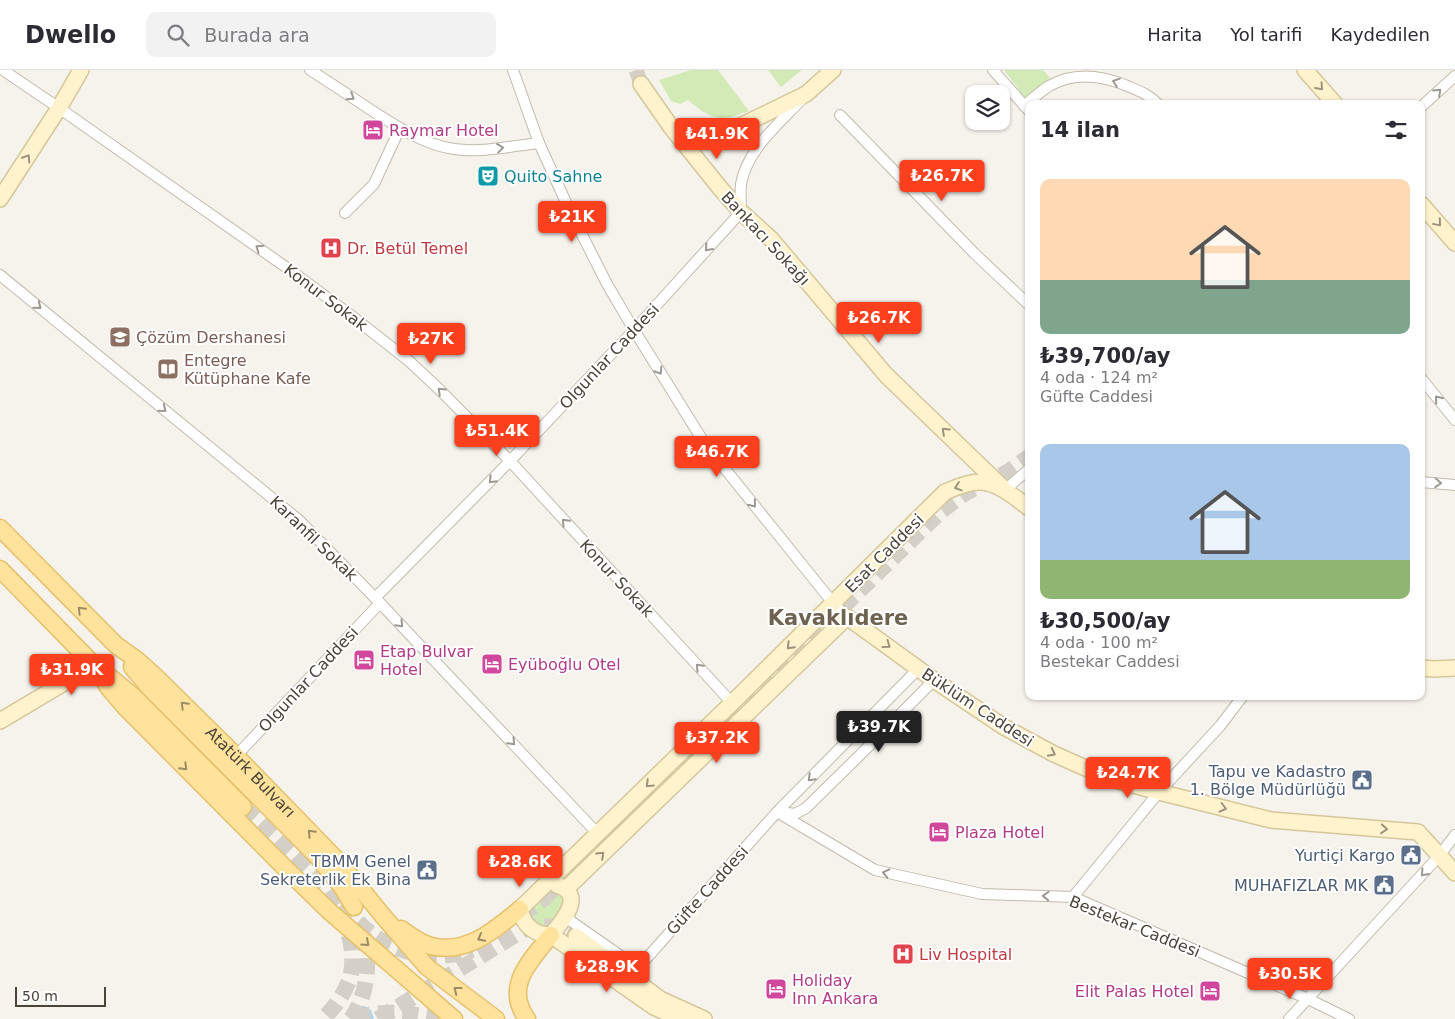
<!DOCTYPE html>
<html lang="tr">
<head>
<meta charset="utf-8">
<style>
	body { margin:0; font-family:"DejaVu Sans",sans-serif; background:#f2f2f3; color:#2b2b33; height:100vh; display:flex; flex-direction:column; font-size:19px; white-space:nowrap }
	* { box-sizing:border-box; margin:0 }
	p { font-size:16px; color:#7c7c81 }
	.icon { flex:none; width:28px; height:28px; fill:none; stroke:currentColor; stroke-width:2; stroke-linecap:round; stroke-linejoin:round }
	.map { position:relative; flex:1; overflow:hidden }
	.panel { position:absolute; left:1025px; top:30px; width:400px; height:600px; display:flex; flex-direction:column; background:#fff; border-radius:10px; box-shadow:0 1px 4px #0004 }
	.panel>* { flex:none }
	.controls { position:absolute; left:965px; top:15px; display:grid; gap:10px }
	.controls a { display:grid; place-items:center; width:45px; height:45px; border-radius:10px; background:#fff; box-shadow:0 1px 4px #0004; font-size:25px }
	.scale { position:absolute; left:15px; bottom:12px; width:91px; box-sizing:border-box; padding-left:5px; border:2px solid #4b4439; border-top:0; font-size:14px; line-height:18px; white-space:nowrap; color:#4b4439; -webkit-text-stroke:4px #fff; paint-order:stroke }
	.price { position:absolute; translate:-50% -42px; padding:0 11px; border-radius:5px; background:#fc3f1d; color:#fff; font-size:16px; line-height:32px; filter:drop-shadow(0 1px 2px #0008) }
	.price::after { content:''; position:absolute; left:50%; top:30px; width:15px; height:11px; margin-left:-8px; background:inherit; clip-path:polygon(0 0,100% 0,50% 100%) }
	.price.active { background:#222; color:#fff }
	ul { padding:0; list-style:none }
	li { display:grid; align-content:center; gap:10px; height:265px; padding:0 15px }
	li span { display:grid; place-items:center; height:155px; border-radius:10px; color:#555 }
	li>.icon { margin-inline-start:auto }
	span .icon { width:90px; height:90px; fill:#fffc; stroke-width:1 }
	li b { font-size:21px }
	h2 { display:flex; justify-content:space-between; align-items:center; height:60px; padding:0 15px; font-size:21px }
	header { display:flex; align-items:center; gap:30px; box-sizing:border-box; height:70px; padding:0 25px; background:#fff; border-bottom:1px solid #e1e1e2 }
	header strong { font-size:24px }
	nav { display:flex; gap:28px; margin-inline-start:auto; font-size:18px }
	.search { width:350px; height:45px; background:#f2f2f3; display:flex; align-items:center; gap:12px; box-sizing:border-box; padding:0 18px; border-radius:10px; color:#7c7c81; font-size:19px }
	.map>svg:first-child { display:block }
	.green { fill:#d2eab5 }
	.water { fill:#a9d4f2 }
	.lines { fill:none; stroke-linecap:round; stroke-linejoin:round }
	.secondary-tunnel { stroke:#d4d0c8; stroke-width:15; stroke-dasharray:15 8; stroke-linecap:butt }
	.primary-tunnel { stroke:#d4d0c8; stroke-width:16; stroke-dasharray:16 8; stroke-linecap:butt }
	.street-casing { stroke:#c2bbae; stroke-width:12 }
	.secondary-casing { stroke:#d6c79b; stroke-width:18 }
	.primary-casing { stroke:#e6c16a; stroke-width:19 }
	.street { stroke:#fff; stroke-width:10 }
	.secondary { stroke:#fff3cd; stroke-width:15 }
	.primary { stroke:#ffe39c; stroke-width:16 }
	.oneway { stroke:#9c9892 }
	.oneway2 { stroke:#9c937c }
	.oneway3 { stroke:#9c8c66 }
	.labels { text-anchor:middle; stroke-width:4; stroke-linejoin:round; paint-order:stroke }
	.hotel-label { font-size:16px; fill:#b23c85; stroke:#fff; text-anchor:start }
	.culture-label { font-size:16px; fill:#0d838f; stroke:#fff; text-anchor:start }
	.street-label { font-size:16px; fill:#4b4439; stroke:#fff }
	.health-label { font-size:16px; fill:#be3a42; stroke:#fff; text-anchor:start }
	.education-label { font-size:16px; fill:#785e54; stroke:#fff; text-anchor:start }
	.service-label { font-size:16px; fill:#4e5e75; stroke:#fff; text-anchor:end }
	.district-label { font-size:21px; font-weight:bold; fill:#6e6250; stroke:#fff }
</style>
</head>
<body>
<header>
<strong>Dwello</strong>
<div class="search"><svg class="icon" aria-label="search" viewBox="0 0 24 24"><circle cx="10" cy="10" r="6"/><path d="M15 15l6 6"/></svg>Burada ara</div>
<nav><a>Harita</a><a>Yol tarifi</a><a>Kaydedilen</a></nav>
</header>
<div class="map">
<svg width="1455" height="949" viewBox="0 0 1455 949">
	<rect width="100%" height="100%" fill="#f6f3ec"/>
	<g class="green">
		<path d="M 691,0 L 718,0 L 749,41 C 720,52 711,50 688,30 L 680,34 L 671,31 L 659,10 Z"/>
		<path d="M 768,0 L 802,0 L 781,17 Z"/>
		<path d="M 1004,0 L 1043,0 L 1050,8 L 1026,29 Z"/>
		<path d="M 549,815 L 571,827 L 551,865 L 521,847 Z"/>
	</g>
	<path class="water" d="M 360,936 L 364,936 L 371,940 L 374,949 L 350,949 L 353,940 Z"/>
	<g class="lines">
		<g class="secondary-tunnel">
			<path d="M 636,0 L 641,14"/>
			<path d="M 547,826 L 942,441 L 965,424 L 1008,401 L 1029,386"/>
		</g>
		<g class="primary-tunnel">
			<path d="M 243,737 C 260,753 276,769 292,785 C 304,797 317,808 327,821 C 345,846 359,880 349,911 C 343,926 334,938 323,949"/>
			<path d="M 341,835 C 353,847 364,859 379,869 C 406,886 441,891 472,880"/>
			<path d="M 520,846 L 547,826"/>
			<path d="M 351,949 C 368,924 370,894 364,865"/>
			<path d="M 355,949 C 383,938 413,944 441,949"/>
			<path d="M 378,949 L 525,859 C 544,853 559,856 576,866"/>
		</g>
		<g class="street-casing">
			<g id="street">
				<path d="M 3,0 L 59,38 L 290,200 L 348,243 L 409,291 L 441,321 L 510,391 L 732,633"/>
				<path d="M 310,0 C 329,12 347,24 365,36 C 391,53 423,75 454,79 C 482,83 511,76 539,73"/>
				<path d="M 513,0 L 539,73 L 569,139 L 607,214 L 634,260 L 705,374 L 833,533 L 847,547"/>
				<path d="M 993,0 L 1029,41"/>
				<path d="M 1024,36 C 1032,29 1040,22 1049,16 C 1073,2 1100,5 1125,15 C 1139,21 1147,23 1158,34"/>
				<path d="M 1421,37 L 1455,6"/>
				<path d="M 840,45 L 974,183 L 1029,235"/>
				<path d="M 345,143 L 374,114 L 400,58"/>
				<path d="M 0,205 L 300,451 L 380,533 L 598,764"/>
				<path d="M 1421,308 L 1455,350"/>
				<path d="M 1421,412 L 1455,415"/>
				<path d="M 1005,420 L 1029,399"/>
				<path d="M 375,528 L 510,391 L 634,260 L 741,142 C 741,133 740,123 741,114 C 747,79 780,53 802,29"/>
				<path d="M 236,686 L 380,533"/>
				<path d="M 777,742 L 875,800 L 982,824 L 1073,827 L 1308,929 L 1349,949"/>
				<path d="M 780,742 L 795,744 L 806,738 L 860,685 L 934,610"/>
				<path d="M 1073,827 L 1159,722 L 1220,656 L 1243,626"/>
				<path d="M 565,847 L 638,898 L 777,742 L 919,598"/>
				<path d="M 1289,949 L 1439,786 L 1455,765"/>
			</g>
		</g>
		<g class="secondary-casing">
			<g id="secondary">
				<path d="M 1305,0 L 1335,34"/>
				<path d="M 641,14 L 671,57 L 720,118 L 741,142 L 771,169 L 886,305 L 1002,417"/>
				<path d="M 671,57 L 686,63 L 706,65 L 732,60 L 806,24 L 833,0"/>
				<path d="M 0,129 L 59,38 L 81,0"/>
				<path d="M 1421,134 L 1455,173"/>
				<path d="M 1421,598 L 1434,599 L 1455,598"/>
				<path d="M 0,651 L 94,595"/>
				<path d="M 566,819 L 847,547 L 934,610 L 1004,657 L 1054,684 L 1108,708 L 1159,722 L 1271,750 L 1418,762 L 1455,803"/>
				<path d="M 551,865 C 534,865 523,855 520,839 L 732,633 L 945,422 C 955,418 967,412 979,412 C 996,411 1016,428 1029,438"/>
				<path d="M 551,865 L 654,937 L 681,949"/>
				<path d="M 551,865 C 563,851 586,824 557,815"/>
				<path d="M 576,866 L 660,929 L 704,949"/>
			</g>
		</g>
		<g class="primary-casing">
			<g id="primary">
				<path id="s1" d="M 0,458 L 116,575 L 137,590 L 157,608 L 236,686 L 339,792 L 383,846 L 427,897 L 496,949"/>
				<path d="M 0,499 L 94,595 L 108,617 L 125,637 L 283,796 L 329,841 L 454,949"/>
				<path d="M 132,597 L 149,617 L 317,786 L 342,817 L 354,837"/>
				<path d="M 110,607 L 135,628 L 243,737"/>
				<path d="M 401,859 C 410,865 420,873 431,876 C 466,885 495,860 520,839"/>
				<path d="M 527,949 C 503,916 531,890 551,865"/>
			</g>
		</g>
		<use href="#street" class="street"/>
		<use href="#secondary" class="secondary"/>
		<use href="#primary" class="primary"/>
	</g>
	<defs><path id="oneway-chevron" d="M-2-3.5L2.5 0L-2 3.5" fill="none" stroke-width="1.6" stroke-linecap="round" stroke-linejoin="round" transform="scale(1.25)"/></defs>
	<g class="oneway">
		<use href="#oneway-chevron" transform="translate(1116 12) rotate(-161)"/>
		<use href="#oneway-chevron" transform="translate(1438 22) rotate(-43)"/>
		<use href="#oneway-chevron" transform="translate(351 27) rotate(33)"/>
		<use href="#oneway-chevron" transform="translate(500 78) rotate(-7)"/>
		<use href="#oneway-chevron" transform="translate(259 178) rotate(-145)"/>
		<use href="#oneway-chevron" transform="translate(708 178) rotate(132)"/>
		<use href="#oneway-chevron" transform="translate(38 236) rotate(39)"/>
		<use href="#oneway-chevron" transform="translate(659 301) rotate(58)"/>
		<use href="#oneway-chevron" transform="translate(441 321) rotate(-136)"/>
		<use href="#oneway-chevron" transform="translate(1438 329) rotate(-129)"/>
		<use href="#oneway-chevron" transform="translate(163 339) rotate(39)"/>
		<use href="#oneway-chevron" transform="translate(492 410) rotate(134)"/>
		<use href="#oneway-chevron" transform="translate(1438 413) rotate(4)"/>
		<use href="#oneway-chevron" transform="translate(753 434) rotate(51)"/>
		<use href="#oneway-chevron" transform="translate(565 452) rotate(-133)"/>
		<use href="#oneway-chevron" transform="translate(400 554) rotate(47)"/>
		<use href="#oneway-chevron" transform="translate(699 597) rotate(-133)"/>
		<use href="#oneway-chevron" transform="translate(512 672) rotate(47)"/>
		<use href="#oneway-chevron" transform="translate(811 708) rotate(135)"/>
		<use href="#oneway-chevron" transform="translate(886 803) rotate(-167)"/>
		<use href="#oneway-chevron" transform="translate(1424 803) rotate(132)"/>
		<use href="#oneway-chevron" transform="translate(1046 826) rotate(-178)"/>
	</g>
	<g class="oneway2">
		<use href="#oneway-chevron" transform="translate(1320 17) rotate(48)"/>
		<use href="#oneway-chevron" transform="translate(27 88) rotate(-57)"/>
		<use href="#oneway-chevron" transform="translate(1438 153) rotate(50)"/>
		<use href="#oneway-chevron" transform="translate(945 361) rotate(-137)"/>
		<use href="#oneway-chevron" transform="translate(958 417) rotate(161)"/>
		<use href="#oneway-chevron" transform="translate(887 575) rotate(36)"/>
		<use href="#oneway-chevron" transform="translate(790 576) rotate(135)"/>
		<use href="#oneway-chevron" transform="translate(1052 683) rotate(27)"/>
		<use href="#oneway-chevron" transform="translate(649 714) rotate(136)"/>
		<use href="#oneway-chevron" transform="translate(1223 738) rotate(14)"/>
		<use href="#oneway-chevron" transform="translate(1384 759) rotate(5)"/>
		<use href="#oneway-chevron" transform="translate(601 785) rotate(-44)"/>
	</g>
	<g class="oneway3">
		<use href="#oneway-chevron" transform="translate(81 540) rotate(-135)"/>
		<use href="#oneway-chevron" transform="translate(184 635) rotate(-135)"/>
		<use href="#oneway-chevron" transform="translate(184 697) rotate(45)"/>
		<use href="#oneway-chevron" transform="translate(311 763) rotate(-134)"/>
		<use href="#oneway-chevron" transform="translate(481 868) rotate(152)"/>
		<use href="#oneway-chevron" transform="translate(366 873) rotate(42)"/>
		<use href="#oneway-chevron" transform="translate(457 920) rotate(-142)"/>
	</g>
	<defs>
		<g id="hotel-square" transform="scale(1.125)"><rect x="-9" y="-9" width="18" height="18" rx="4" fill="#d1479c" stroke="#fff"/><path d="M-6-4.5h1.5V1H6V5H4.5V3h-9V5H-6ZM-4 0a1.8 1.8 0 1 1 3.6 0ZM.5 0V-2.5h3Q6-2.5 6 0Z" fill="#fff"/></g>
		<g id="theatre-square" transform="scale(1.125)"><rect x="-9" y="-9" width="18" height="18" rx="4" fill="#0f9aa8" stroke="#fff"/><path d="M-5-5.5Q0-4 5-5.5V0Q5 5 0 6Q-5 5-5 0ZM-3.3-2.5H-1v1.5H-3.3ZM1-2.5H3.3v1.5H1ZM-2.8 1Q0 5.5 2.8 1Z" fill="#fff"/></g>
		<g id="hospital-square" transform="scale(1.125)"><rect x="-9" y="-9" width="18" height="18" rx="4" fill="#e0444e" stroke="#fff"/><path d="M-5-5h3v3.5h4V-5h3V5h-3V1.5h-4V5h-3Z" fill="#fff"/></g>
		<g id="school-square" transform="scale(1.125)"><rect x="-9" y="-9" width="18" height="18" rx="4" fill="#8d6e63" stroke="#fff"/><path d="M0-5L7-2L0 1L-7-2ZM-4 1L0 2.5L4 1V4Q0 6-4 4Z" fill="#fff"/></g>
		<g id="library-square" transform="scale(1.125)"><rect x="-9" y="-9" width="18" height="18" rx="4" fill="#8d6e63" stroke="#fff"/><path d="M-6-4Q-3-5.5-.7-3.5V5Q-3 3-6 4ZM6-4Q3-5.5 .7-3.5V5Q3 3 6 4Z" fill="#fff"/></g>
		<g id="civic-square" transform="scale(1.125)"><rect x="-9" y="-9" width="18" height="18" rx="4" fill="#5c6f8a" stroke="#fff"/><path d="M-.6-6.5H3V-4.5H.6V-3L4-1V1h2V6H-6V1h2V-1L-.6-3ZM-1.2 2.5V6h2.4V2.5Z" fill="#fff"/></g>
	</defs>
	<g fill-rule="evenodd">
		<use href="#hotel-square" x="373" y="60"/>
		<use href="#theatre-square" x="488" y="106"/>
		<use href="#hospital-square" x="331" y="178"/>
		<use href="#school-square" x="120" y="267"/>
		<use href="#library-square" x="168" y="299"/>
		<use href="#hotel-square" x="364" y="590"/>
		<use href="#hotel-square" x="492" y="594"/>
		<use href="#civic-square" x="1362" y="710"/>
		<use href="#hotel-square" x="939" y="762"/>
		<use href="#civic-square" x="1411" y="785"/>
		<use href="#civic-square" x="427" y="800"/>
		<use href="#civic-square" x="1384" y="815"/>
		<use href="#hospital-square" x="903" y="884"/>
		<use href="#hotel-square" x="776" y="919"/>
		<use href="#hotel-square" x="1210" y="921"/>
	</g>
	<g class="labels">
		<g class="hotel-label">
			<text x="389" y="66">Raymar Hotel</text>
			<text x="380" y="587">Etap Bulvar<tspan x="380" dy="18">Hotel</tspan></text>
			<text x="508" y="600">Eyüboğlu Otel</text>
			<text x="955" y="768">Plaza Hotel</text>
			<text x="792" y="916">Holiday<tspan x="792" dy="18">Inn Ankara</tspan></text>
			<text x="1194" y="927" text-anchor="end">Elit Palas Hotel</text>
		</g>
		<g class="culture-label">
			<text x="504" y="112">Quito Sahne</text>
		</g>
		<g class="street-label">
			<text transform="translate(766 168) rotate(47)" y="6">Bankacı Sokağı</text>
			<text transform="translate(326 227) rotate(37)" y="6">Konur Sokak</text>
			<text transform="translate(609 286) rotate(-47)" y="6">Olgunlar Caddesi</text>
			<text transform="translate(314 468) rotate(44)" y="6">Karanfil Sokak</text>
			<text transform="translate(884 483) rotate(-45)" y="6">Esat Caddesi</text>
			<text transform="translate(617 508) rotate(47)" y="6">Konur Sokak</text>
			<text transform="translate(308 609) rotate(-47)" y="6">Olgunlar Caddesi</text>
			<text transform="translate(978 637) rotate(33)" y="6">Büklüm Caddesi</text>
			<text dy="6" stroke="none"><textPath href="#s1" startOffset="350">Atatürk Bulvarı</textPath></text>
			<text transform="translate(707 820) rotate(-48)" y="6">Güfte Caddesi</text>
			<text transform="translate(1135 856) rotate(22)" y="6">Bestekar Caddesi</text>
		</g>
		<g class="health-label">
			<text x="347" y="184">Dr. Betül Temel</text>
			<text x="919" y="890">Liv Hospital</text>
		</g>
		<g class="education-label">
			<text x="136" y="273">Çözüm Dershanesi</text>
			<text x="184" y="296">Entegre<tspan x="184" dy="18">Kütüphane Kafe</tspan></text>
		</g>
		<g class="service-label">
			<text x="1346" y="707">Tapu ve Kadastro<tspan x="1346" dy="18">1. Bölge Müdürlüğü</tspan></text>
			<text x="1395" y="791">Yurtiçi Kargo</text>
			<text x="411" y="797">TBMM Genel<tspan x="411" dy="18">Sekreterlik Ek Bina</tspan></text>
			<text x="1368" y="821">MUHAFIZLAR MK</text>
		</g>
		<g class="district-label">
			<text x="838" y="555">Kavaklıdere</text>
		</g>
	</g>
</svg>
<div class="controls">
<a><svg class="icon" aria-label="layers" viewBox="0 0 24 24"><path d="M12 4l9 5-9 5-9-5zM3 14l9 5 9-5"/></svg></a>
</div>
<div class="scale">50 m</div>
<b class="price" style="left:717px;top:90px">₺41.9K</b>
<b class="price" style="left:942px;top:132px">₺26.7K</b>
<b class="price" style="left:572px;top:173px">₺21K</b>
<b class="price" style="left:879px;top:274px">₺26.7K</b>
<b class="price" style="left:431px;top:295px">₺27K</b>
<b class="price" style="left:497px;top:387px">₺51.4K</b>
<b class="price" style="left:717px;top:408px">₺46.7K</b>
<b class="price" style="left:72px;top:626px">₺31.9K</b>
<b class="price active" style="left:879px;top:683px">₺39.7K</b>
<b class="price" style="left:717px;top:694px">₺37.2K</b>
<b class="price" style="left:1128px;top:729px">₺24.7K</b>
<b class="price" style="left:520px;top:818px">₺28.6K</b>
<b class="price" style="left:607px;top:923px">₺28.9K</b>
<b class="price" style="left:1290px;top:930px">₺30.5K</b>
<section class="panel">
<h2>14 ilan<svg class="icon" aria-label="filters" viewBox="0 0 24 24"><path d="M4 7h16M4 17h16"/><circle cx="9" cy="7" r="2"/><circle cx="15" cy="17" r="2"/></svg></h2>
<ul>
<li><span style="background:linear-gradient(#ffd9b3 65%,#7fa58c 0)"><svg class="icon" aria-label="home" viewBox="0 0 24 24"><path d="M3 11l9-7 9 7M6 9v11h12V9"/></svg></span><div><b>₺39,700/ay</b><p>4 oda · 124 m²</p><p>Güfte Caddesi</p></div></li>
<li><span style="background:linear-gradient(#a9c7e8 75%,#8fb573 0)"><svg class="icon" aria-label="home" viewBox="0 0 24 24"><path d="M3 11l9-7 9 7M6 9v11h12V9"/></svg></span><div><b>₺30,500/ay</b><p>4 oda · 100 m²</p><p>Bestekar Caddesi</p></div></li>
</ul>
</section>
</div>
</body>
</html>
